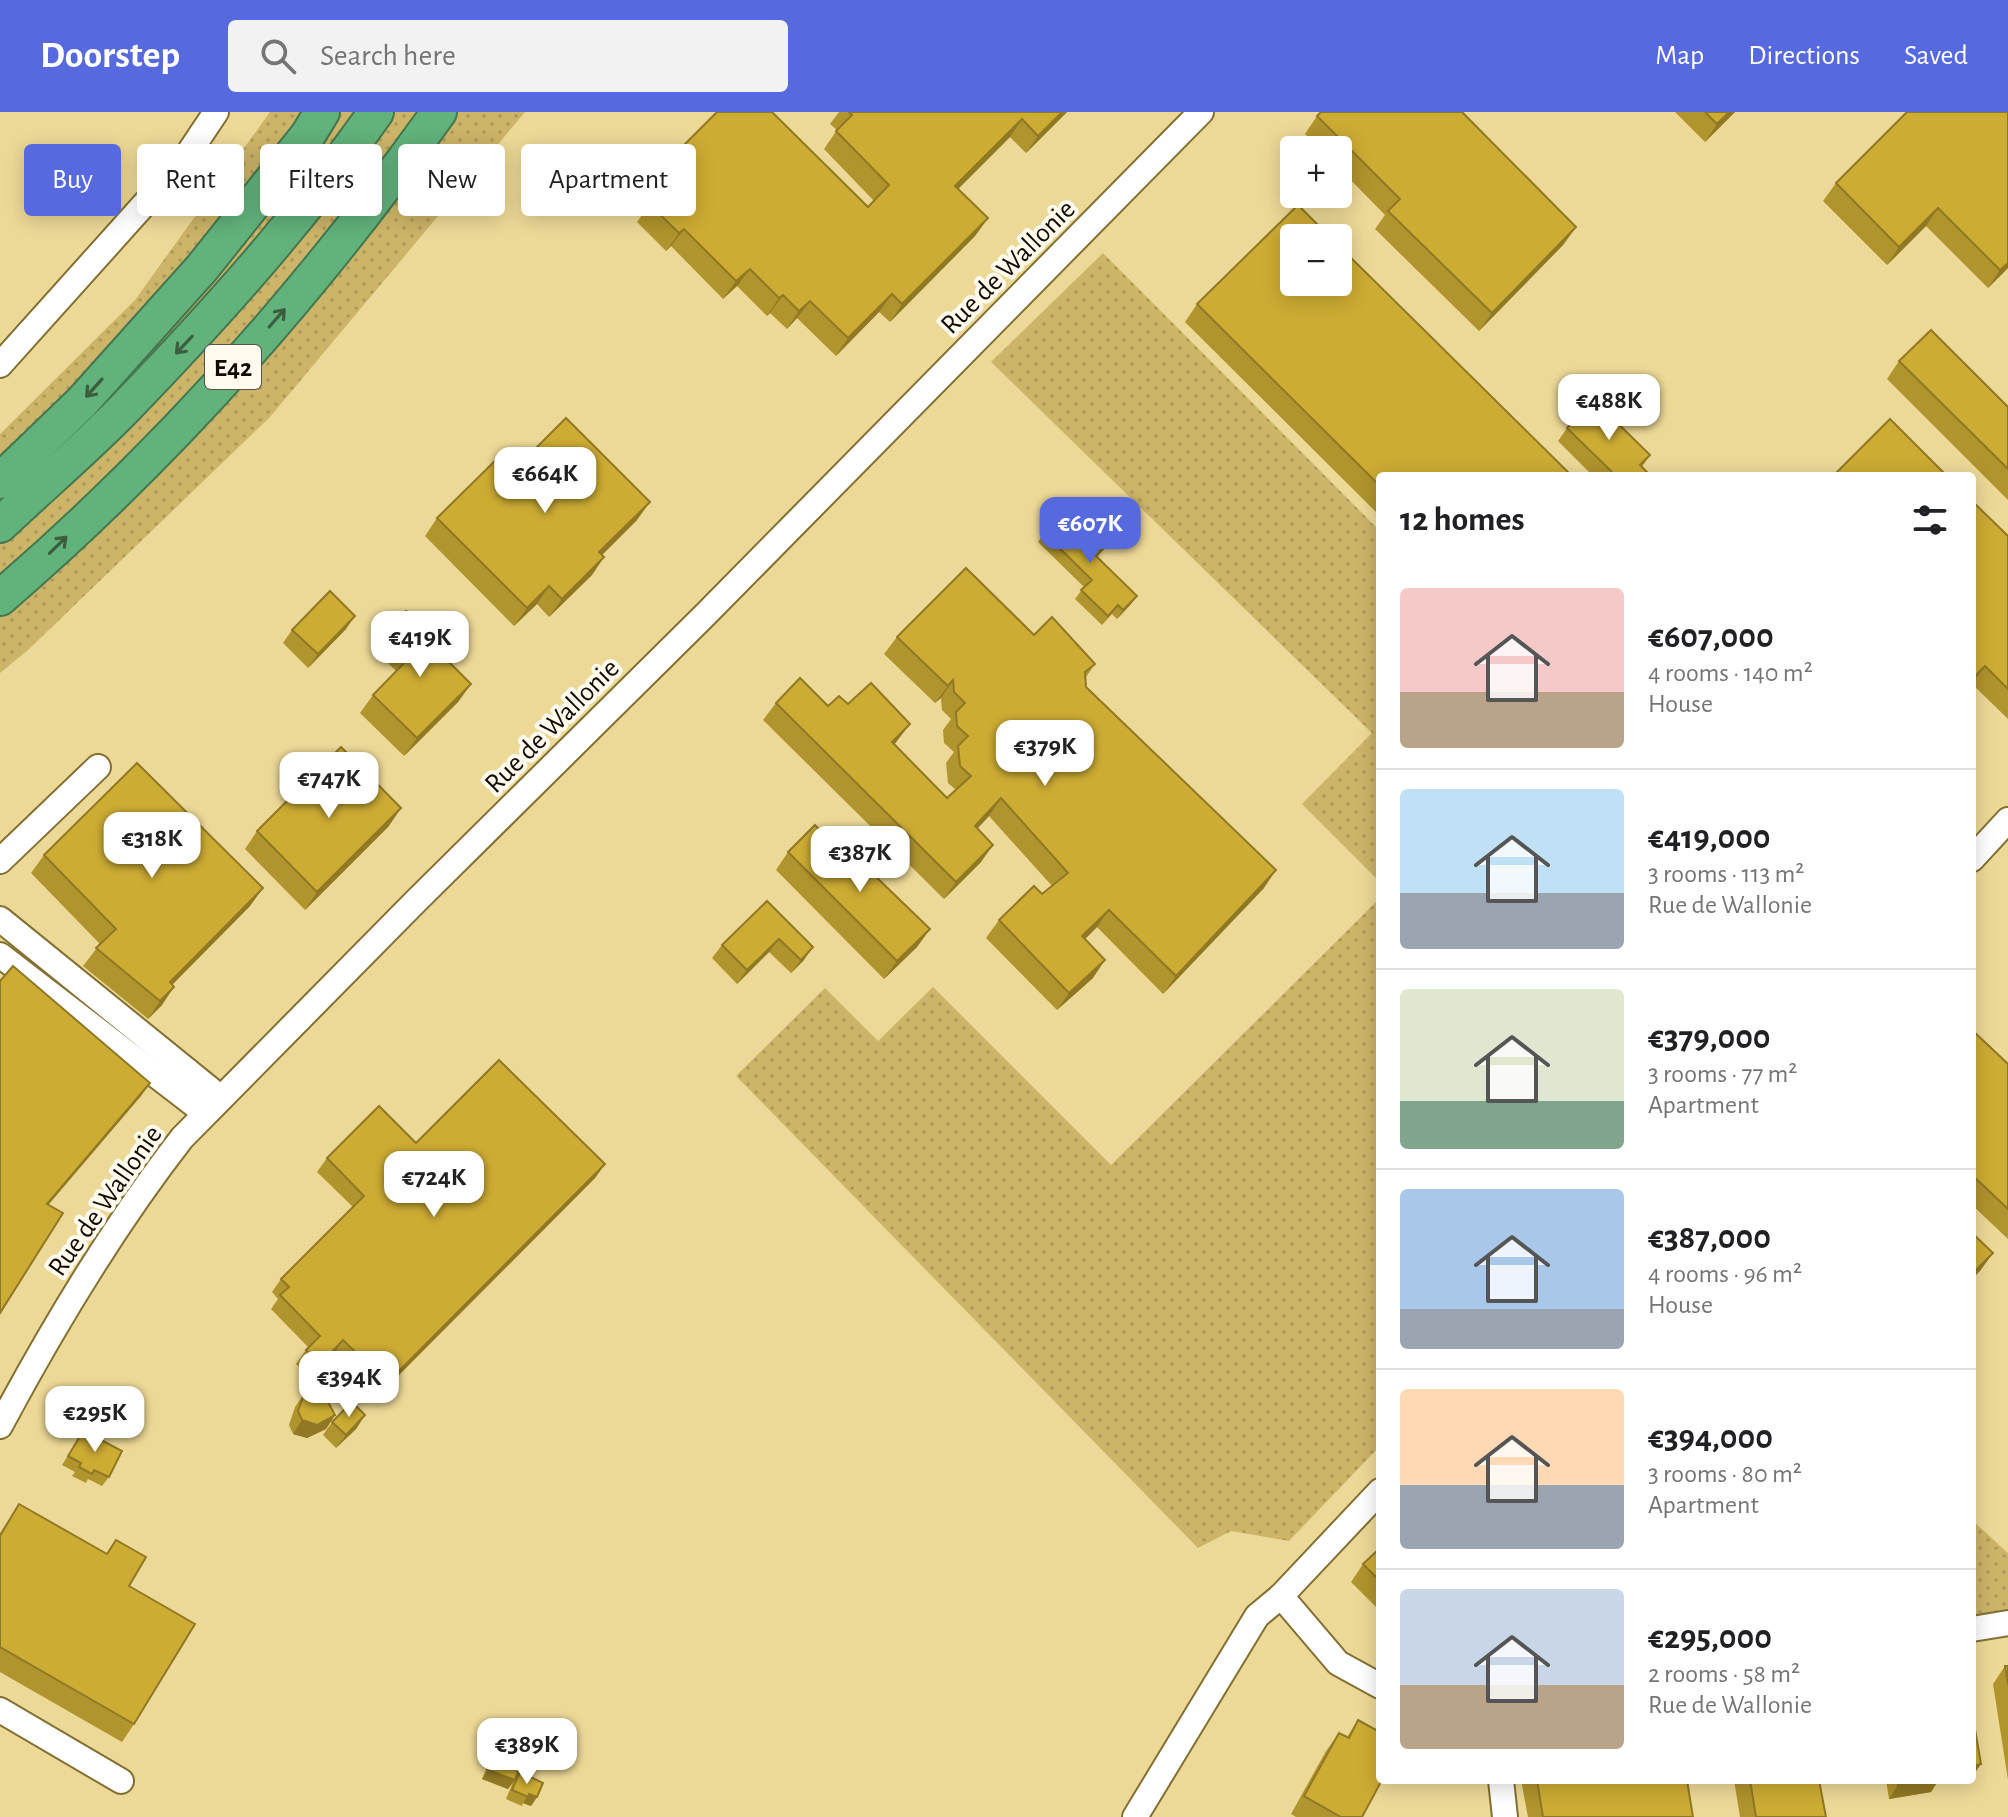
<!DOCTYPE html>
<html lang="en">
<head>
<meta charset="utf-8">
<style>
	body { margin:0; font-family:"Alegreya Sans",sans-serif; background:#f2f2f2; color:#202124; height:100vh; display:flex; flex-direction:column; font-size:30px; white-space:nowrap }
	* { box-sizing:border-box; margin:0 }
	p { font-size:26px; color:#757577 }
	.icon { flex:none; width:44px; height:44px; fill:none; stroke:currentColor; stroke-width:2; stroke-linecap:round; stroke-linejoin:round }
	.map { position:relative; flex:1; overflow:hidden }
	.details { position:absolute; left:1376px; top:360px; width:600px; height:1312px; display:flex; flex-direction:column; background:#fff; border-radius:8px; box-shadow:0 4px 20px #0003 }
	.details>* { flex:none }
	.guide { position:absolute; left:24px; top:32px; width:760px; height:72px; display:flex; gap:16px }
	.buttons { position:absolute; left:1280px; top:24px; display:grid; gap:16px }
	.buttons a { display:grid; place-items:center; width:72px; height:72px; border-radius:8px; background:#fff; box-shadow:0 4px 20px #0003; font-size:40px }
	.price { position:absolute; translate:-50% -68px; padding:0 18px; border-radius:16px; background:#fff; color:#222; font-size:26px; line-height:52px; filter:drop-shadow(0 2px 4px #0008) }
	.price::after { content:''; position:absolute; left:50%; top:48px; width:24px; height:18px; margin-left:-12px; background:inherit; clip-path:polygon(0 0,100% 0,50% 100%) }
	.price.on { background:#5769df; color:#fff }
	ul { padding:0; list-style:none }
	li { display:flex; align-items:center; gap:24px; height:200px; padding:0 24px }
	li+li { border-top:2px solid #e0e0e0 }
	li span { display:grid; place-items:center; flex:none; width:224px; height:160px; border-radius:8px; color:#555 }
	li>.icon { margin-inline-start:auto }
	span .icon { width:96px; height:96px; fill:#fffc; stroke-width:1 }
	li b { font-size:34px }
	h2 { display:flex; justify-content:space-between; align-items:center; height:96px; padding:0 24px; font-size:34px }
	.pill { padding:0 28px; border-radius:8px; background:#fff; box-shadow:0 4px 20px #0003; font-size:28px; line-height:72px }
	.pill.on { background:#5769df; color:#fff }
	header { display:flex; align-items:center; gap:48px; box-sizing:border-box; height:112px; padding:0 40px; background:#5769df; color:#fff }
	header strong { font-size:38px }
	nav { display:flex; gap:44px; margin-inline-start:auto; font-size:28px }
	.search { width:560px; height:72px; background:#f2f2f2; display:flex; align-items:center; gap:20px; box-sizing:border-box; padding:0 28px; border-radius:8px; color:#757577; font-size:30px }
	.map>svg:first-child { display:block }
	.grass { fill:url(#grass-dots) }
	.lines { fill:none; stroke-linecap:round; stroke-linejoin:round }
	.minor-casing { stroke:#837031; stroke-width:28 }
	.highway-casing { stroke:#457750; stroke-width:38 }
	.minor { stroke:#fff; stroke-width:24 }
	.highway { stroke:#61b27b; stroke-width:34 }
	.wall { fill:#b0942d }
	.shaded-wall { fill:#907824 }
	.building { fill:#cdac34; stroke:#907824; stroke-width:2 }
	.oneway { stroke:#3a5e3e }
	.labels { text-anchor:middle; stroke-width:8; stroke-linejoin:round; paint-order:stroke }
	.shield { fill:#fefaee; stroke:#595247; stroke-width:2 }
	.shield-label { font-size:26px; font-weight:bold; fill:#120a00 }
	.street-label { font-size:28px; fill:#120a00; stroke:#fefaee }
</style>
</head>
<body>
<header>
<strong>Doorstep</strong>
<div class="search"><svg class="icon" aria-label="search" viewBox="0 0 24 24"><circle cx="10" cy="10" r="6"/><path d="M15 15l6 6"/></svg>Search here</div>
<nav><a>Map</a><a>Directions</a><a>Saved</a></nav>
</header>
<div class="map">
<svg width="2008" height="1705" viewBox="0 0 2008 1705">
	<defs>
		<pattern id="grass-dots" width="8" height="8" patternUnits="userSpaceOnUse" patternTransform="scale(2)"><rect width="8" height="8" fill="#ccb468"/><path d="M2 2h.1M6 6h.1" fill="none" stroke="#ae9958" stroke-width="1.8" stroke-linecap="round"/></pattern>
	</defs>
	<rect width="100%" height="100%" fill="#edd997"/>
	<g class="grass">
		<path d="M 270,0 L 525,0 L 270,305 L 28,538 L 0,561 L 0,322 L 135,188 Z"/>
		<path d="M 1103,141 L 1380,419 L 1380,770 L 1302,692 L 1372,621 L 991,250 Z"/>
		<path d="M 1380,786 L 1380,1334 L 1289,1429 L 1231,1419 L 1198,1436 L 736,964 L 825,876 L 878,929 L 933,875 L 1111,1053 Z"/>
		<path d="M 1972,1408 L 2008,1441 L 2008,1499 L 1972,1505 Z"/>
	</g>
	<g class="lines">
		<g class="minor-casing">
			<g id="minor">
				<path d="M 0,253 L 184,48 L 216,0"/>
				<path d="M 1972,747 L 2008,708"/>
				<path d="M 0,749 L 98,655"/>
				<path d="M 0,807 L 221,986"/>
				<path d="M 0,843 L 205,1001"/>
				<path d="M 0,1314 C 54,1213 112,1116 182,1026 L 416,789 L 705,503 L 1201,0"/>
				<path d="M 1281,1484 L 1338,1551 L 1380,1574"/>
				<path d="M 1972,1517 L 2008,1511"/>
				<path d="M 0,1598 L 121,1669"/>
				<path d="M 1501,1668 L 1505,1705"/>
				<path d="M 1135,1705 L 1257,1504 L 1281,1484 L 1380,1379"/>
			</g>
		</g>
		<g class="highway-casing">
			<g id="highway">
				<path d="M 0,369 L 82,290 L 202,156 L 308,23 L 322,0"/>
				<path d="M 0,413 C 41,374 85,337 124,297 C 214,204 302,106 376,0"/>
				<path d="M 0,486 C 165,344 313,177 439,0"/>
			</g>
		</g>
		<use href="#minor" class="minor"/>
		<use href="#highway" class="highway"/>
	</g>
	<g class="wall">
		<path d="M 839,0 L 1067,0 L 1026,41 L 1010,25 L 958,77 L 988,106 L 975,124 L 890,210 L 879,200 L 836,244 L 797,206 L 787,217 L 770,201 L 767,204 L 737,174 L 723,187 L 671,134 L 666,139 L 637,110 L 652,89 L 636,72 L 649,55 L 671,46 L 868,95 L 874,89 L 824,37 L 837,18 L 830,12 Z"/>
		<path d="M 1675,0 L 1735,0 L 1705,30 Z"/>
		<path d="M 2008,0 L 2008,156 L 1988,176 L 1926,114 L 1887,153 L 1823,89 L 1836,71 Z"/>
		<path d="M 1317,4 L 1576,115 L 1563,133 L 1479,219 L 1375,117 L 1385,103 L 1338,55 L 1338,38 L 1321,38 L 1305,22 Z"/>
		<path d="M 1197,192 L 1380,364 L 1380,404 L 1185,210 Z"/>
		<path d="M 1899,249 L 2008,295 L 2008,388 L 1887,267 Z"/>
		<path d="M 1567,316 L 1650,343 L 1642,355 L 1645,364 L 1593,364 L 1558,329 Z"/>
		<path d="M 518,354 L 637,408 L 602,443 L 604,445 L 592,463 L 549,505 L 537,492 L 514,514 L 425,424 L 437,406 Z"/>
		<path d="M 1044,421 L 1103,437 L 1097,445 L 1131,492 L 1117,507 L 1112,502 L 1102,513 L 1075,487 L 1084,475 L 1038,430 Z"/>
		<path d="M 2008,424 L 2008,607 L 1972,572 Z"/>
		<path d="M 346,517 L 308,556 L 283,531 L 292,518 Z"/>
		<path d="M 386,519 L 445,546 L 471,572 L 458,590 L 404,644 L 360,601 L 373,583 L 396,559 L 374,537 Z"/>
		<path d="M 1034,523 L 1095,552 L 1086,565 L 1086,575 L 1264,776 L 1163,882 L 1097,815 L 1085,827 L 1093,866 L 1057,898 L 986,826 L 999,808 L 1042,782 L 1052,774 L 989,704 L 977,717 L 981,750 L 944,787 L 763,608 L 776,591 L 828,594 L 848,592 L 897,629 L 894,633 L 947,686 L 956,678 L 948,671 L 946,651 L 954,640 L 944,631 L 943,618 L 951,607 L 942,598 L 941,586 L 935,591 L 884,542 L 897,525 Z"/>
		<path d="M 389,714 L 305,798 L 245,737 L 257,719 Z"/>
		<path d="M 788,740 L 930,817 L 917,835 L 884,867 L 776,758 Z"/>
		<path d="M 44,743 L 250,794 L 172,873 L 162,893 L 148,907 L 83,854 L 100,832 L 31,761 Z"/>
		<path d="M 767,789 L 804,848 L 791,861 L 769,840 L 737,872 L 712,846 L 722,833 Z"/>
		<path d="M 1972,918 L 2008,952 L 2008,1127 L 1972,1093 Z"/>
		<path d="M 416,1031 L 605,1052 L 595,1066 L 377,1285 L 334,1242 L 311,1266 L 296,1252 L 308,1235 L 271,1197 L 278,1187 L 272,1180 L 281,1167 L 353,1095 L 317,1060 L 327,1046 Z"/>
		<path d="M 304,1282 L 335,1303 L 326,1317 L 307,1326 L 293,1322 L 289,1313 L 295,1295 Z"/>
		<path d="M 365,1303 L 356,1317 L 336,1336 L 323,1323 L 332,1310 Z"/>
		<path d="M 85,1316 L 99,1327 L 109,1365 L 102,1374 L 88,1367 L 86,1371 L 72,1364 L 75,1360 L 62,1353 Z"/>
		<path d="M 19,1392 L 106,1442 L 116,1428 L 134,1612 L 122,1630 L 0,1560 L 0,1421 Z"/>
		<path d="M 1380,1436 L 1380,1499 L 1351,1470 L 1363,1452 Z"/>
		<path d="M 2005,1554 L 2008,1554 L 2008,1668 L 1993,1572 Z"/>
		<path d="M 1358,1608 L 1362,1705 L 1296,1705 L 1291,1702 L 1326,1639 L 1339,1621 L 1347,1625 Z"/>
		<path d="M 497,1635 L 515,1668 L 520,1660 L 537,1685 L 531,1694 L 523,1691 L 522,1694 L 506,1687 L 513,1670 L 508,1677 L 482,1667 L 491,1644 Z"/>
		<path d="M 1521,1668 L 1687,1668 L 1693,1705 L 1528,1705 Z"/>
		<path d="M 1734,1668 L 1819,1668 L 1826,1705 L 1740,1705 Z"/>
		<path d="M 1886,1668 L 1958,1668 L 1936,1672 L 1931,1680 L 1889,1687 Z"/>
	</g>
	<g class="shaded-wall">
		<path d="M 1062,0 L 1067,0 L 1026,41 L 1038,24 Z"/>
		<path d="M 1729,0 L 1735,0 L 1705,30 L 1717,12 Z"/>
		<path d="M 1022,7 L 1010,25 L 943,92 L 955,74 Z"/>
		<path d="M 1938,96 L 1926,114 L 1887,153 L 1899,135 Z"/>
		<path d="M 988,106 L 975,124 L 890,210 L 902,192 Z"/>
		<path d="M 1576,115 L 1563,133 L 1479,219 L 1492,201 Z"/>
		<path d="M 684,117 L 671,134 L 666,139 L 679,121 Z"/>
		<path d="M 2008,151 L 2008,156 L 1988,176 L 2000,158 Z"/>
		<path d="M 750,157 L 737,174 L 723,187 L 736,169 Z"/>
		<path d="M 892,182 L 879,200 L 836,244 L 848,226 Z"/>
		<path d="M 783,183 L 770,201 L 767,204 L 779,186 Z"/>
		<path d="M 810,189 L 797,206 L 787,217 L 799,199 Z"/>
		<path d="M 650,390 L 637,408 L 587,458 L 599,440 Z"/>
		<path d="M 604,445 L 592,463 L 549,505 L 562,487 Z"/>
		<path d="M 549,474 L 537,492 L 514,514 L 527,496 Z"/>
		<path d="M 1137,484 L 1131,492 L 1117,507 L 1123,498 Z"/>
		<path d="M 355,504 L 346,517 L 308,556 L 318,542 Z"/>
		<path d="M 1985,554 L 1972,572 L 1972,567 Z"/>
		<path d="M 953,568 L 941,586 L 935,591 L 948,574 Z"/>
		<path d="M 471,572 L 458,590 L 404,644 L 417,626 Z"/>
		<path d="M 910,612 L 897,629 L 879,648 L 892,630 Z"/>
		<path d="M 1001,686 L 989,704 L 963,732 L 975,714 Z"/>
		<path d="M 401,696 L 389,714 L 305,798 L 317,780 Z"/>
		<path d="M 993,733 L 981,750 L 944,787 L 956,770 Z"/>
		<path d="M 1276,758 L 1264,776 L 1163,882 L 1176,864 Z"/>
		<path d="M 263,776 L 250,794 L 157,888 L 170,870 Z"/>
		<path d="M 1109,798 L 1097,815 L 1070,842 L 1082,824 Z"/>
		<path d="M 930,817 L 917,835 L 884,867 L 897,849 Z"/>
		<path d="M 779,827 L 769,840 L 737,872 L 747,858 Z"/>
		<path d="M 813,835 L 804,848 L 791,861 L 801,848 Z"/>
		<path d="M 1105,848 L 1093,866 L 1057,898 L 1069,881 Z"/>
		<path d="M 174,875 L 162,893 L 148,907 L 160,889 Z"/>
		<path d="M 150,971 L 141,984 L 38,1105 L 47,1092 Z"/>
		<path d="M 605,1052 L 595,1066 L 377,1285 L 387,1271 Z"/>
		<path d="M 1993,1141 L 1980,1159 L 1972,1167 L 1972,1162 Z"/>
		<path d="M 343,1228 L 334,1242 L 311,1266 L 320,1253 Z"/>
		<path d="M 335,1303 L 326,1317 L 307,1326 L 293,1322 L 302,1308 Z"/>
		<path d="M 365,1303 L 356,1317 L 336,1336 L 346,1323 Z"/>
		<path d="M 1981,1652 L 1972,1665 L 1972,1654 Z"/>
		<path d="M 488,1658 L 515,1668 L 508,1677 L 482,1667 Z"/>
		<path d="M 1930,1668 L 1958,1668 L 1936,1672 L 1931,1680 L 1889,1687 L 1898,1673 Z"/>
		<path d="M 529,1682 L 537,1685 L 531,1694 L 523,1691 Z"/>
	</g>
	<g class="building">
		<path d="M 717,0 L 772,0 L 868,95 L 889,73 L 836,19 L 852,3 L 849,0 L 1062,0 L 1038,24 L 1022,7 L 955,74 L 988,106 L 902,192 L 892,182 L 848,226 L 810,189 L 799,199 L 783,183 L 779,186 L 750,157 L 736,169 L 684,117 L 679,121 L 649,92 L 666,73 L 649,55 L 663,40 L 671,46 Z"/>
		<path d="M 1321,0 L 1462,0 L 1576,115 L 1492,201 L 1388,99 L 1400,87 L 1317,4 Z"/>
		<path d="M 1705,0 L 1729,0 L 1717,12 Z"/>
		<path d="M 1907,0 L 2008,0 L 2008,151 L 2000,158 L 1938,96 L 1899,135 L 1836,71 Z"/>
		<path d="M 1298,93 L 1331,126 L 1294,126 L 1294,170 L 1338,170 L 1338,133 L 1572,364 L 1380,364 L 1380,374 L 1197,192 Z"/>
		<path d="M 1931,218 L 2008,295 L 2008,357 L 1899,249 Z"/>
		<path d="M 1594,288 L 1650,343 L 1640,353 L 1647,360 L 1644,364 L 1616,364 L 1567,316 Z"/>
		<path d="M 566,306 L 650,390 L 599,440 L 604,445 L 562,487 L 549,474 L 527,496 L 437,406 L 504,340 L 518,354 Z"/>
		<path d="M 1890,307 L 1947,364 L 1833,364 Z"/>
		<path d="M 1972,389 L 2008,424 L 2008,577 L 1985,554 L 1972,567 Z"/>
		<path d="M 1065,400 L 1103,437 L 1096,444 L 1137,484 L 1123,498 L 1118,493 L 1108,504 L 1081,478 L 1092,468 L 1044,421 Z"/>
		<path d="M 966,456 L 1034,523 L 1052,505 L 1095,552 L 1085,560 L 1086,575 L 1276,758 L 1176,864 L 1109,798 L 1082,824 L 1105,848 L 1069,881 L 999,808 L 1034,774 L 1042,782 L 1068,761 L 1001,686 L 975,714 L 993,733 L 956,770 L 776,591 L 800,566 L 828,594 L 839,584 L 848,592 L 871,571 L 910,612 L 892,630 L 947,686 L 971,664 L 960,654 L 958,634 L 968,624 L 957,614 L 956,600 L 965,591 L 954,580 L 953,568 L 948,574 L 897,525 Z"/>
		<path d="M 330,479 L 355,504 L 318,542 L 292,518 Z"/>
		<path d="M 406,499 L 448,541 L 444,545 L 471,572 L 417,626 L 373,583 L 411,544 L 386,519 Z"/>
		<path d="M 341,635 L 401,696 L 317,780 L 257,719 Z"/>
		<path d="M 137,651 L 263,776 L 170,870 L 174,875 L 160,889 L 96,836 L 116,817 L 44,743 Z"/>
		<path d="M 815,713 L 868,767 L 873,762 L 930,817 L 897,849 L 788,740 Z"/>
		<path d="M 767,789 L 813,835 L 801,848 L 779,827 L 747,858 L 722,833 Z"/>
		<path d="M 13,854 L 150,971 L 47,1092 L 63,1101 L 0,1201 L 0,869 Z"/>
		<path d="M 1972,918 L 2008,952 L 2008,1097 L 1972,1063 Z"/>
		<path d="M 499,948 L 605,1052 L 387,1271 L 343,1228 L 320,1253 L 306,1238 L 320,1224 L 280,1183 L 289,1175 L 281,1167 L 364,1084 L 327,1046 L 379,994 L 416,1031 Z"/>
		<path d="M 1972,1121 L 1993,1141 L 1972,1162 Z"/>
		<path d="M 304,1282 L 320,1282 L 326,1286 L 335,1303 L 317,1313 L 302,1308 L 298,1299 Z"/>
		<path d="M 352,1290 L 365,1303 L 346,1323 L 332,1310 Z"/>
		<path d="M 85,1316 L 100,1324 L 99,1327 L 122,1339 L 109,1365 L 94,1358 L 92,1362 L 79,1355 L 81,1351 L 68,1344 Z"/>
		<path d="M 19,1392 L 107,1442 L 116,1428 L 146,1445 L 129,1474 L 195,1512 L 134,1612 L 0,1535 L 0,1424 Z"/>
		<path d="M 1380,1436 L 1380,1469 L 1363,1452 Z"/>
		<path d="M 2005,1554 L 2008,1554 L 2008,1572 Z"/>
		<path d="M 1972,1600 L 1981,1652 L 1972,1654 Z"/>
		<path d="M 1358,1608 L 1380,1620 L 1380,1668 L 1382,1668 L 1362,1705 L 1341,1705 L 1304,1684 L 1339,1621 L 1349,1626 Z"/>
		<path d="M 497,1635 L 524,1645 L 515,1668 L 488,1658 Z"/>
		<path d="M 520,1660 L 543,1671 L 537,1685 L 529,1682 L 528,1685 L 512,1678 Z"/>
		<path d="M 1537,1668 L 1687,1668 L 1693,1705 L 1543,1705 Z"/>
		<path d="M 1750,1668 L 1819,1668 L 1826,1705 L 1756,1705 Z"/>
		<path d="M 1897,1668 L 1930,1668 L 1898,1673 Z"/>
	</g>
	<defs><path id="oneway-shaft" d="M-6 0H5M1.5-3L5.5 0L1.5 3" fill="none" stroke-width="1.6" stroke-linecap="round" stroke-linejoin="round" transform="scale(2)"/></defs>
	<g class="oneway">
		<use href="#oneway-shaft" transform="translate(277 206) rotate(-49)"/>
		<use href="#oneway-shaft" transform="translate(184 233) rotate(133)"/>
		<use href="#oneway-shaft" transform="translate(94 276) rotate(132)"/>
		<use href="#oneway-shaft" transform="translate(58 433) rotate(-44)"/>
	</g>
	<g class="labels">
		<rect class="shield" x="205" y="233" width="56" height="44" rx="6"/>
		<g class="shield-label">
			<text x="233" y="264">E42</text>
		</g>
		<g class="street-label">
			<text transform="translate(1007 154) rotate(-45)" y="10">Rue de Wallonie</text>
			<text transform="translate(551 613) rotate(-45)" y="10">Rue de Wallonie</text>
			<text transform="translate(104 1088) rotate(-55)" y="10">Rue de Wallonie</text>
		</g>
	</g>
</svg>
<div class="buttons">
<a>+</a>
<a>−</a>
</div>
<b class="price" style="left:1609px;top:330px">€488K</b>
<b class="price" style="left:545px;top:403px">€664K</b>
<b class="price on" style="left:1090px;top:453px">€607K</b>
<b class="price" style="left:420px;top:567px">€419K</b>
<b class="price" style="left:1045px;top:676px">€379K</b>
<b class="price" style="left:329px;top:708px">€747K</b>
<b class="price" style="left:152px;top:768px">€318K</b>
<b class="price" style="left:860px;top:782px">€387K</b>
<b class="price" style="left:434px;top:1107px">€724K</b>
<b class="price" style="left:349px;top:1307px">€394K</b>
<b class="price" style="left:95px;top:1342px">€295K</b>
<b class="price" style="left:527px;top:1674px">€389K</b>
<div class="guide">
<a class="pill on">Buy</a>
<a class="pill">Rent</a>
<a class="pill">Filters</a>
<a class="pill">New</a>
<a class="pill">Apartment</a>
</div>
<section class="details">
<h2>12 homes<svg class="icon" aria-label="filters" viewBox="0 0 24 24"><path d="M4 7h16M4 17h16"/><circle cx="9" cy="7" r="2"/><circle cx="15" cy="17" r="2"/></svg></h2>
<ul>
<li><span style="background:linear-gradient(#f6c9c9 65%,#b9a48a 0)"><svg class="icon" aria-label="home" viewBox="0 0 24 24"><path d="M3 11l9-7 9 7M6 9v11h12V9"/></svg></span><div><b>€607,000</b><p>4 rooms · 140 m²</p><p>House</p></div></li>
<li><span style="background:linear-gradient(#bfe0f5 65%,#9aa5b1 0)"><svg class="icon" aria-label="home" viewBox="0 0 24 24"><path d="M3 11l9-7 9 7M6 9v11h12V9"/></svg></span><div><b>€419,000</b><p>3 rooms · 113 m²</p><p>Rue de Wallonie</p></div></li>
<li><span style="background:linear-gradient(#dfe7d0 70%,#7fa58c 0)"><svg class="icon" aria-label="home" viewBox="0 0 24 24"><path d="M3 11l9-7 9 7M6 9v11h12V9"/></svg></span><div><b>€379,000</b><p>3 rooms · 77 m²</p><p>Apartment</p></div></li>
<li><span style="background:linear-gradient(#a9c7e8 75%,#9aa5b1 0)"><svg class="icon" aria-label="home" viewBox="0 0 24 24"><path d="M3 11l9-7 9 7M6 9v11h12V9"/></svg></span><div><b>€387,000</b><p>4 rooms · 96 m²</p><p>House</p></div></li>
<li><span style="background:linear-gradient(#ffd9b3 60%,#9aa5b1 0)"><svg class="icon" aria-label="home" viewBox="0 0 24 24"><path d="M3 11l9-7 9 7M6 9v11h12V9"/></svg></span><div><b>€394,000</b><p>3 rooms · 80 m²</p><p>Apartment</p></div></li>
<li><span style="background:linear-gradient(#c9d6e8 60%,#b9a48a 0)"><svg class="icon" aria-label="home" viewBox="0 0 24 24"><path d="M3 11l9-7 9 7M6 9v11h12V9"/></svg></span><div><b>€295,000</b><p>2 rooms · 58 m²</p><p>Rue de Wallonie</p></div></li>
</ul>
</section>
</div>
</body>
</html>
